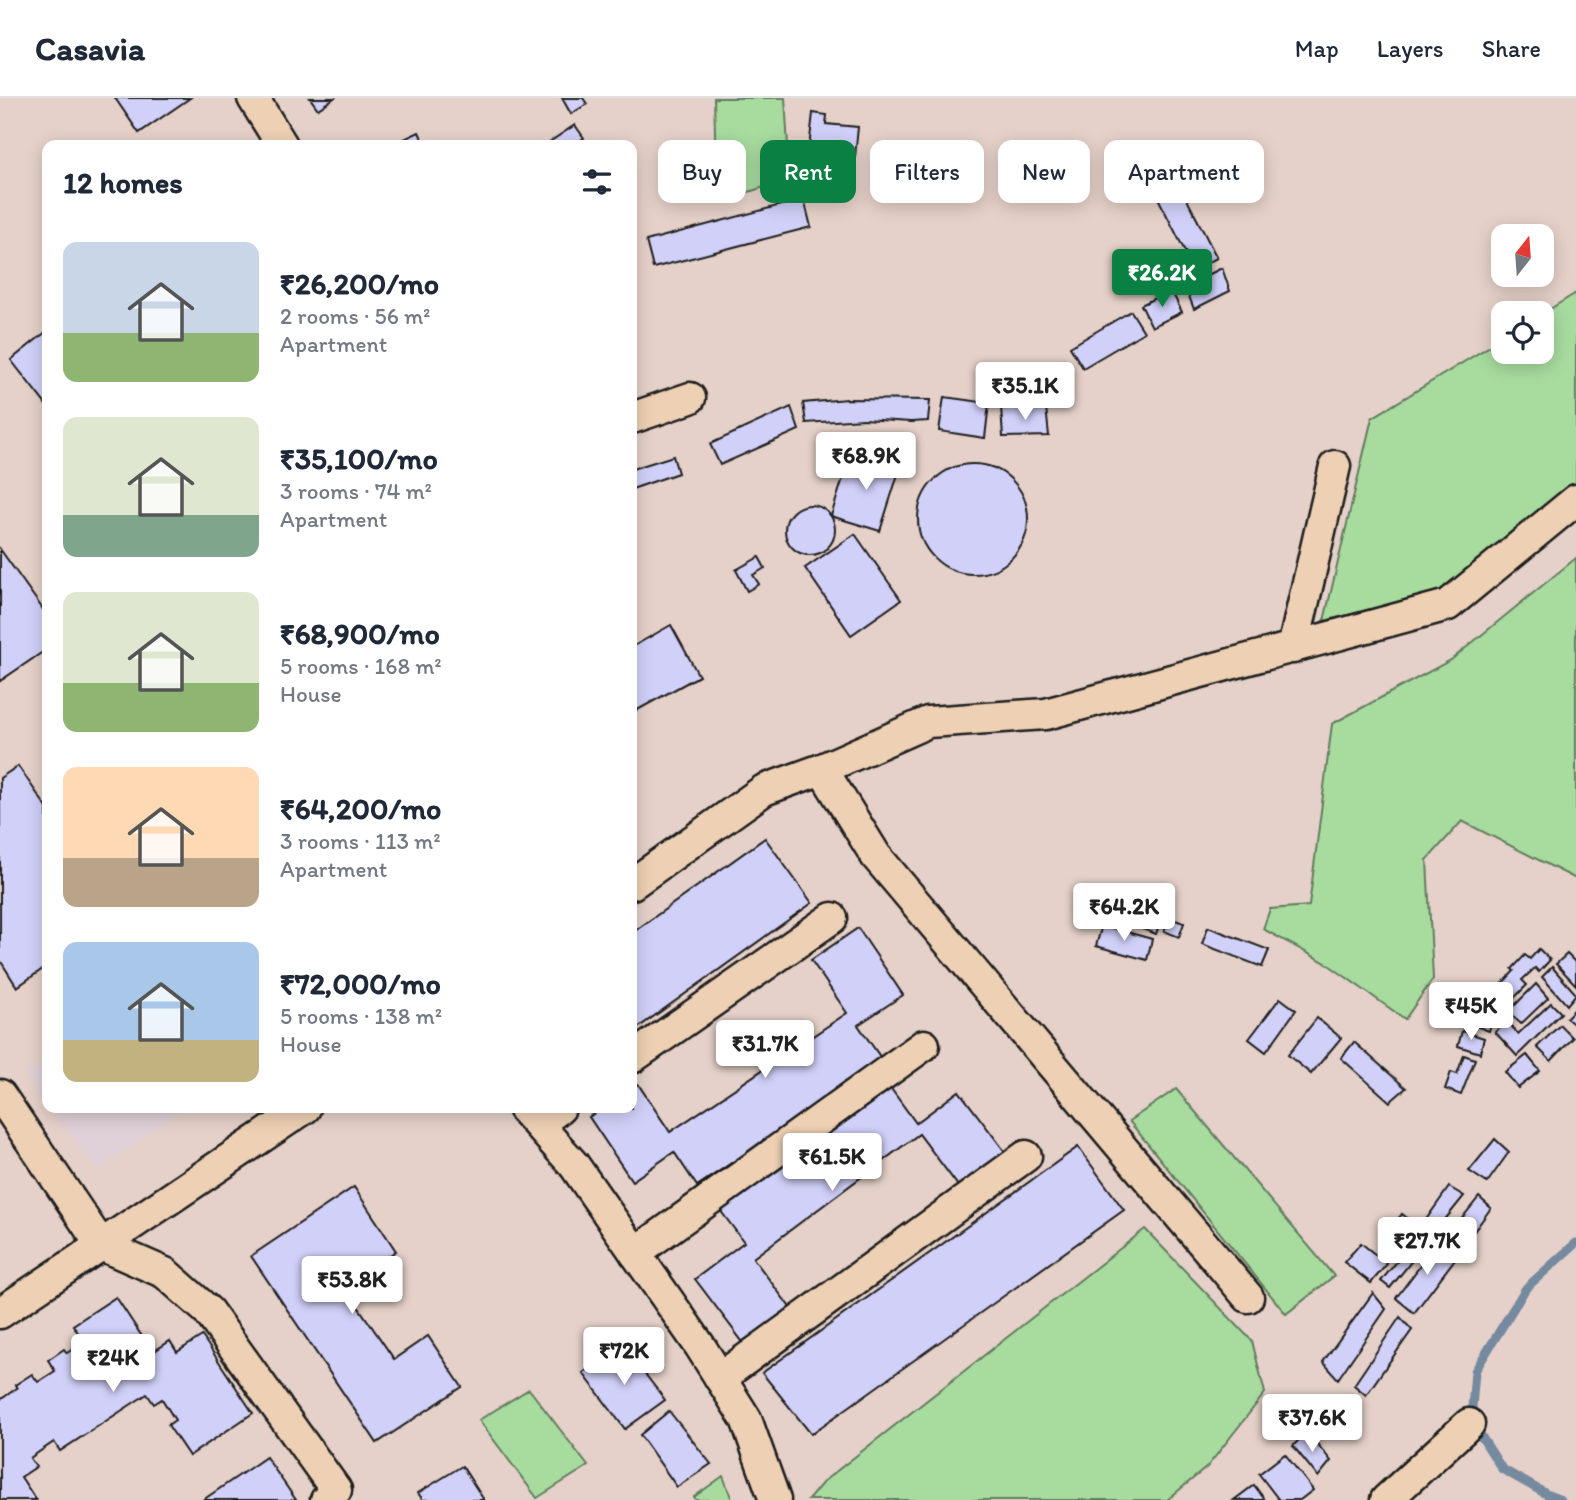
<!DOCTYPE html>
<html lang="en">
<head>
<meta charset="utf-8">
<style>
	body { margin:0; font-family:Itim,sans-serif; background:#f2f2f3; color:#1f2937; height:100vh; display:flex; flex-direction:column; font-size:26px; white-space:nowrap }
	* { box-sizing:border-box; margin:0 }
	p { font-size:23px; color:#747a83 }
	.icon { flex:none; width:38px; height:38px; fill:none; stroke:currentColor; stroke-width:2; stroke-linecap:round; stroke-linejoin:round }
	.map { position:relative; flex:1; overflow:hidden }
	.details { position:absolute; left:42px; top:42px; width:595px; height:973px; display:flex; flex-direction:column; background:#fff; border-radius:14px; box-shadow:0 4px 18px #0003 }
	.details>* { flex:none }
	.guide { position:absolute; left:658px; top:42px; width:665px; height:63px; display:flex; gap:14px }
	.needle { width:46px; rotate:17deg }
	.tools { position:absolute; left:1491px; top:126px; display:grid; gap:14px }
	.tools a { display:grid; place-items:center; width:63px; height:63px; border-radius:14px; background:#fff; box-shadow:0 4px 18px #0003; font-size:35px }
	.price { position:absolute; translate:-50% -60px; padding:0 16px; border-radius:7px; background:#fff; color:#222; font-size:23px; line-height:46px; filter:drop-shadow(0 2px 4px #0008) }
	.price::after { content:''; position:absolute; left:50%; top:42px; width:21px; height:16px; margin-left:-10px; background:inherit; clip-path:polygon(0 0,100% 0,50% 100%) }
	.price.on { background:#0b8043; color:#fff }
	ul { padding:0; list-style:none }
	li { display:flex; align-items:center; gap:21px; height:175px; padding:0 21px }
	li span { display:grid; place-items:center; flex:none; width:196px; height:140px; border-radius:14px; color:#555 }
	li>.icon { margin-inline-start:auto }
	span .icon { width:84px; height:84px; fill:#fffc; stroke-width:1 }
	li b { font-size:30px }
	h2 { display:flex; justify-content:space-between; align-items:center; height:84px; padding:0 21px; font-size:30px }
	.chip { padding:0 24px; border-radius:14px; background:#fff; box-shadow:0 4px 18px #0003; font-size:24px; line-height:63px }
	.chip.on { background:#0b8043; color:#fff }
	header { display:flex; align-items:center; gap:42px; box-sizing:border-box; height:98px; padding:0 35px; background:#fff; border-bottom:2px solid #e0e1e3 }
	header strong { font-size:33px }
	nav { display:flex; gap:38px; margin-inline-start:auto; font-size:24px }
	.map>svg:first-child { display:block }
	.built { fill:#dfd1d7 }
	.green { fill:#a8dc9f; stroke:#627c5e; stroke-width:2 }
	.lines { fill:none; stroke-linecap:round; stroke-linejoin:round }
	.stream { stroke:#74899f; stroke-width:9 }
	.building { fill:#d1d0f9; stroke:#1c1c1c; stroke-width:2 }
	.minor-casing { stroke:#1c1c1c; stroke-width:35 }
	.minor { stroke:#eed1b4; stroke-width:30 }
</style>
</head>
<body>
<header>
<strong>Casavia</strong>
<nav><a>Map</a><a>Layers</a><a>Share</a></nav>
</header>
<div class="map">
<svg width="1576" height="1402" viewBox="0 0 1576 1402">
	<rect width="100%" height="100%" fill="#e5d1c9"/>
	<filter id="ink" filterUnits="userSpaceOnUse"><feTurbulence type="fractalNoise" baseFrequency=".0143" numOctaves="2"/><feDisplacementMap in="SourceGraphic" scale="14" xChannelSelector="R" yChannelSelector="G"/><feConvolveMatrix kernelMatrix="1 2 1 2 8 2 1 2 1" color-interpolation-filters="sRGB"/></filter>
	<g filter="url(#ink)">
		<g class="built">
			<path d="M 47,964 L 47,1006 L 25,976 Z"/>
			<path d="M 50,1010 L 183,1010 L 98,1073 Z"/>
		</g>
		<g class="green">
			<path d="M 714,0 L 785,0 L 790,81 L 717,104 Z"/>
			<path d="M 1576,195 L 1576,387 L 1452,491 L 1324,523 L 1372,320 L 1503,240 L 1503,254 L 1542,254 L 1542,216 Z"/>
			<path d="M 1576,460 L 1576,781 L 1462,723 L 1427,762 L 1433,881 L 1405,921 L 1326,865 L 1263,831 L 1270,811 L 1309,808 L 1332,626 L 1451,562 Z"/>
			<path d="M 1176,991 L 1334,1178 L 1286,1216 L 1129,1023 Z"/>
			<path d="M 1145,1131 L 1252,1243 L 1265,1295 L 1207,1369 L 1167,1402 L 808,1402 L 824,1383 Z"/>
			<path d="M 529,1291 L 588,1368 L 537,1400 L 479,1322 Z"/>
			<path d="M 723,1378 L 732,1402 L 696,1402 L 694,1399 Z"/>
		</g>
		<g class="lines">
			<path class="stream" d="M 1561,1402 L 1548,1397 L 1502,1371 L 1471,1322 L 1475,1273 L 1526,1190 L 1576,1145"/>
		</g>
		<g class="building">
			<path d="M 115,0 L 190,0 L 139,35 Z"/>
			<path d="M 310,0 L 334,0 L 318,11 Z"/>
			<path d="M 562,0 L 583,0 L 587,6 L 571,16 Z"/>
			<path d="M 813,15 L 827,17 L 826,26 L 858,29 L 854,69 L 820,66 L 821,51 L 809,50 Z"/>
			<path d="M 575,27 L 584,40 L 573,47 L 545,47 Z"/>
			<path d="M 419,34 L 425,47 L 402,47 L 400,43 Z"/>
			<path d="M 1151,65 L 1163,85 L 1149,94 L 1137,74 Z"/>
			<path d="M 1177,82 L 1217,160 L 1194,171 L 1155,94 Z"/>
			<path d="M 804,101 L 811,129 L 653,170 L 646,143 Z"/>
			<path d="M 1222,170 L 1230,193 L 1194,211 L 1185,188 Z"/>
			<path d="M 1171,192 L 1182,214 L 1152,229 L 1141,207 Z"/>
			<path d="M 1131,213 L 1144,234 L 1083,270 L 1070,249 Z"/>
			<path d="M 47,233 L 47,308 L 11,262 Z"/>
			<path d="M 944,299 L 989,305 L 985,340 L 939,333 Z"/>
			<path d="M 847,301 L 930,302 L 928,323 L 911,324 L 863,321 L 806,325 L 803,305 Z"/>
			<path d="M 791,309 L 799,332 L 720,367 L 710,346 Z"/>
			<path d="M 1001,309 L 1046,309 L 1049,338 L 1003,339 Z"/>
			<path d="M 851,355 L 900,370 L 880,433 L 831,418 Z"/>
			<path d="M 673,358 L 678,375 L 632,391 L 632,371 Z"/>
			<circle cx="973" cy="421" r="55"/>
			<circle cx="810" cy="432" r="25"/>
			<path d="M 855,436 L 901,502 L 851,537 L 805,470 Z"/>
			<path d="M 0,451 L 47,517 L 47,551 L 0,583 Z"/>
			<path d="M 759,459 L 765,470 L 753,477 L 759,486 L 747,493 L 736,472 Z"/>
			<path d="M 671,527 L 699,578 L 632,615 L 632,549 Z"/>
			<path d="M 18,668 L 47,710 L 47,868 L 17,889 L 0,862 L 0,680 Z"/>
			<path d="M 765,740 L 812,805 L 632,934 L 632,835 Z"/>
			<path d="M 1099,795 L 1162,818 L 1156,836 L 1093,813 Z"/>
			<path d="M 1169,820 L 1184,825 L 1179,839 L 1164,833 Z"/>
			<path d="M 1102,827 L 1152,841 L 1147,862 L 1096,848 Z"/>
			<path d="M 1208,829 L 1269,852 L 1262,869 L 1202,846 Z"/>
			<path d="M 858,830 L 903,897 L 858,927 L 883,963 L 697,1088 L 674,1054 L 632,1083 L 589,1019 L 602,1010 L 632,1010 L 632,990 L 638,986 L 670,1034 L 847,915 L 811,862 Z"/>
			<path d="M 1539,851 L 1550,862 L 1539,874 L 1535,870 L 1522,882 L 1527,887 L 1511,903 L 1498,890 L 1514,873 L 1512,871 L 1525,857 L 1530,861 Z"/>
			<path d="M 1567,856 L 1576,865 L 1576,887 L 1556,866 Z"/>
			<path d="M 1552,869 L 1576,896 L 1567,907 L 1542,879 Z"/>
			<path d="M 1536,886 L 1548,900 L 1521,926 L 1508,914 Z"/>
			<path d="M 1484,898 L 1498,902 L 1489,933 L 1475,928 Z"/>
			<path d="M 1280,900 L 1296,912 L 1266,954 L 1249,941 Z"/>
			<path d="M 1551,905 L 1561,915 L 1517,958 L 1495,934 L 1507,923 L 1518,936 Z"/>
			<path d="M 1576,910 L 1576,928 L 1566,920 Z"/>
			<path d="M 1317,920 L 1341,940 L 1311,976 L 1288,957 Z"/>
			<path d="M 1560,927 L 1573,940 L 1551,963 L 1537,949 Z"/>
			<path d="M 1462,933 L 1484,940 L 1480,955 L 1458,948 Z"/>
			<path d="M 1354,944 L 1406,990 L 1390,1004 L 1341,960 Z"/>
			<path d="M 1464,957 L 1475,961 L 1461,997 L 1445,991 L 1451,974 L 1457,976 Z"/>
			<path d="M 1527,957 L 1540,973 L 1518,990 L 1505,974 Z"/>
			<path d="M 889,988 L 916,1025 L 959,993 L 1006,1055 L 959,1089 L 919,1036 L 753,1160 L 792,1212 L 745,1247 L 695,1181 L 744,1144 L 720,1112 Z"/>
			<path d="M 1495,1041 L 1509,1054 L 1487,1085 L 1469,1073 Z"/>
			<path d="M 1078,1049 L 1124,1112 L 811,1336 L 762,1275 Z"/>
			<path d="M 354,1089 L 396,1153 L 344,1188 L 394,1261 L 428,1238 L 462,1289 L 377,1345 L 251,1158 Z"/>
			<path d="M 1449,1089 L 1464,1098 L 1390,1190 L 1381,1183 L 1399,1161 L 1381,1144 L 1402,1116 L 1420,1130 Z"/>
			<path d="M 1479,1099 L 1491,1110 L 1462,1150 L 1447,1139 Z"/>
			<path d="M 1438,1144 L 1458,1157 L 1414,1215 L 1396,1200 Z"/>
			<path d="M 1361,1145 L 1387,1166 L 1371,1185 L 1344,1164 Z"/>
			<path d="M 1373,1195 L 1386,1211 L 1338,1281 L 1323,1264 Z"/>
			<path d="M 116,1199 L 143,1240 L 133,1247 L 142,1261 L 170,1243 L 177,1254 L 202,1238 L 253,1315 L 189,1358 L 168,1327 L 175,1322 L 162,1301 L 154,1306 L 147,1296 L 60,1353 L 54,1344 L 30,1360 L 36,1369 L 21,1379 L 36,1402 L 0,1402 L 0,1302 L 17,1290 L 15,1287 L 32,1276 L 38,1284 L 55,1273 L 48,1262 L 64,1251 L 67,1255 L 84,1244 L 73,1227 Z"/>
			<path d="M 1400,1219 L 1412,1232 L 1366,1297 L 1354,1287 Z"/>
			<path d="M 622,1246 L 665,1302 L 625,1331 L 583,1275 Z"/>
			<path d="M 669,1313 L 711,1366 L 677,1389 L 640,1337 Z"/>
			<path d="M 1307,1333 L 1331,1363 L 1318,1379 L 1293,1348 Z"/>
			<path d="M 1285,1356 L 1313,1392 L 1300,1402 L 1279,1402 L 1259,1376 Z"/>
			<path d="M 266,1359 L 296,1402 L 203,1402 Z"/>
			<path d="M 462,1368 L 484,1402 L 423,1402 L 418,1395 Z"/>
			<path d="M 1254,1387 L 1265,1402 L 1234,1402 Z"/>
		</g>
		<g class="lines">
			<g class="minor-casing">
				<g id="minor">
					<path d="M 253,0 L 282,47"/>
					<path d="M 632,320 L 690,300"/>
					<path d="M 1293,550 L 1335,368"/>
					<path d="M 822,671 L 876,758 L 1248,1199"/>
					<path d="M 632,786 L 764,692 L 822,671 L 928,624 L 1046,616 L 1448,507 L 1576,402"/>
					<path d="M 632,960 L 832,820"/>
					<path d="M 0,997 L 101,1147 L 165,1175 L 208,1213 L 336,1392 L 326,1402"/>
					<path d="M 523,1010 L 574,1067 L 700,1248 L 746,1321 L 775,1402"/>
					<path d="M 538,1026 L 560,1010"/>
					<path d="M 635,1155 L 924,947"/>
					<path d="M 0,1215 L 305,1010"/>
					<path d="M 720,1280 L 1026,1058"/>
					<path d="M 1386,1402 L 1469,1326"/>
				</g>
			</g>
			<use href="#minor" class="minor"/>
		</g>
	</g>
</svg>
<div class="tools">
<a><svg class="needle" viewBox="-14 -14 28 28"><path d="M0-13l5 13h-10z" fill="#e53935"/><path d="M0 13l5-13h-10z" fill="#747a83"/></svg></a>
<a><svg class="icon" aria-label="locate" viewBox="0 0 24 24"><circle cx="12" cy="12" r="6"/><path d="M12 2v4M12 18v4M2 12h4M18 12h4"/></svg></a>
</div>
<b class="price on" style="left:1162px;top:211px">₹26.2K</b>
<b class="price" style="left:1025px;top:324px">₹35.1K</b>
<b class="price" style="left:866px;top:394px">₹68.9K</b>
<b class="price" style="left:1124px;top:845px">₹64.2K</b>
<b class="price" style="left:1471px;top:944px">₹45K</b>
<b class="price" style="left:765px;top:982px">₹31.7K</b>
<b class="price" style="left:832px;top:1095px">₹61.5K</b>
<b class="price" style="left:1427px;top:1179px">₹27.7K</b>
<b class="price" style="left:352px;top:1218px">₹53.8K</b>
<b class="price" style="left:624px;top:1289px">₹72K</b>
<b class="price" style="left:113px;top:1296px">₹24K</b>
<b class="price" style="left:1312px;top:1356px">₹37.6K</b>
<div class="guide">
<a class="chip">Buy</a>
<a class="chip on">Rent</a>
<a class="chip">Filters</a>
<a class="chip">New</a>
<a class="chip">Apartment</a>
</div>
<section class="details">
<h2>12 homes<svg class="icon" aria-label="filters" viewBox="0 0 24 24"><path d="M4 7h16M4 17h16"/><circle cx="9" cy="7" r="2"/><circle cx="15" cy="17" r="2"/></svg></h2>
<ul>
<li><span style="background:linear-gradient(#c9d6e8 65%,#8fb573 0)"><svg class="icon" aria-label="home" viewBox="0 0 24 24"><path d="M3 11l9-7 9 7M6 9v11h12V9"/></svg></span><div><b>₹26,200/mo</b><p>2 rooms · 56 m²</p><p>Apartment</p></div></li>
<li><span style="background:linear-gradient(#dfe7d0 70%,#7fa58c 0)"><svg class="icon" aria-label="home" viewBox="0 0 24 24"><path d="M3 11l9-7 9 7M6 9v11h12V9"/></svg></span><div><b>₹35,100/mo</b><p>3 rooms · 74 m²</p><p>Apartment</p></div></li>
<li><span style="background:linear-gradient(#dfe7d0 65%,#8fb573 0)"><svg class="icon" aria-label="home" viewBox="0 0 24 24"><path d="M3 11l9-7 9 7M6 9v11h12V9"/></svg></span><div><b>₹68,900/mo</b><p>5 rooms · 168 m²</p><p>House</p></div></li>
<li><span style="background:linear-gradient(#ffd9b3 65%,#b9a48a 0)"><svg class="icon" aria-label="home" viewBox="0 0 24 24"><path d="M3 11l9-7 9 7M6 9v11h12V9"/></svg></span><div><b>₹64,200/mo</b><p>3 rooms · 113 m²</p><p>Apartment</p></div></li>
<li><span style="background:linear-gradient(#a9c7e8 70%,#c2b280 0)"><svg class="icon" aria-label="home" viewBox="0 0 24 24"><path d="M3 11l9-7 9 7M6 9v11h12V9"/></svg></span><div><b>₹72,000/mo</b><p>5 rooms · 138 m²</p><p>House</p></div></li>
</ul>
</section>
</div>
</body>
</html>
